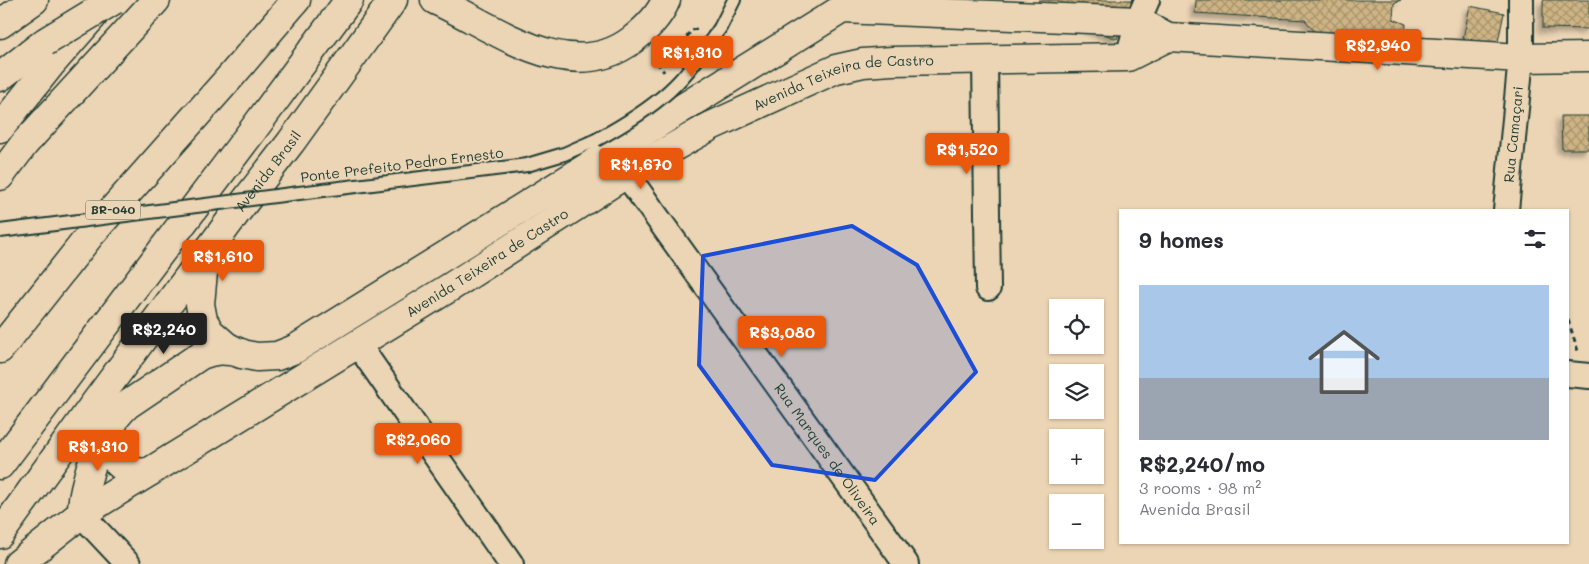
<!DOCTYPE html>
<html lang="en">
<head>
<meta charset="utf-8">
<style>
	body { margin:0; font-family:Mali,sans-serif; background:#f2f2f3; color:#2b2b33; height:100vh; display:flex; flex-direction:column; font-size:19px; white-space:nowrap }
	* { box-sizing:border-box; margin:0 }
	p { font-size:16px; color:#7c7c81 }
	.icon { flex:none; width:28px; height:28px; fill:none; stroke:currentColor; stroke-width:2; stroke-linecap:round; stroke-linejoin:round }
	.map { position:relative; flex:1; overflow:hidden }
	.details { position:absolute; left:1119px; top:209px; width:450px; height:335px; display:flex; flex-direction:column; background:#fff; border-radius:0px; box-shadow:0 1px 4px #0004 }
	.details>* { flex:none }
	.tools { position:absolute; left:1049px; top:299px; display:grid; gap:10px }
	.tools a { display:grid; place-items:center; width:55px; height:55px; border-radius:0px; background:#fff; box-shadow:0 1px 4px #0004; font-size:25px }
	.price { position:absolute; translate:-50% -42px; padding:0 11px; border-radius:5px; background:#ea580c; color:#fff; font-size:16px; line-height:32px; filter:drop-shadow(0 1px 2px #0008) }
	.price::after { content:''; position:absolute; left:50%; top:30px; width:15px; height:11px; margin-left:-8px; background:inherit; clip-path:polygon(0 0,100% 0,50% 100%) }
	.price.active { background:#222; color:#fff }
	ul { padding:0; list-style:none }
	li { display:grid; align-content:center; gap:10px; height:265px; padding:0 20px }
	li+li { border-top:1px solid #e1e1e2 }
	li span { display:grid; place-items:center; height:155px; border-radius:0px; color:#555 }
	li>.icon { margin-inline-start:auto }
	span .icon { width:90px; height:90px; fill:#fffc; stroke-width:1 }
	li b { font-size:21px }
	h2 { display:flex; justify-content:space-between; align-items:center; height:60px; padding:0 20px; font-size:21px }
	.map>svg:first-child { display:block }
	.building { fill:url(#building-cross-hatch); stroke:#1f3d34; filter:url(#shadow) }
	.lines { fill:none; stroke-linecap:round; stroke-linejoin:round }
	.lane-casing { stroke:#1f3d34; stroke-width:16 }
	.street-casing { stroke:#1f3d34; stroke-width:28 }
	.secondary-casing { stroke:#1f3d34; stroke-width:31 }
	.highway-casing { stroke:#1f3d34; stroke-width:31 }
	.path { stroke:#1f3d34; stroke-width:3; stroke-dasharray:5 4; stroke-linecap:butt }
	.lane { stroke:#ecd5b5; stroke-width:12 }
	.street { stroke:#ecd5b5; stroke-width:24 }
	.secondary { stroke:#ecd5b5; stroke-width:28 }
	.highway { stroke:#ecd5b5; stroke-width:28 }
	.lane-bridge-casing { stroke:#1f3d34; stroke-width:16; stroke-linecap:butt }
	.highway-bridge-casing { stroke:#1f3d34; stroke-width:31; stroke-linecap:butt }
	.lane-bridge { stroke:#ecd5b5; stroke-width:12 }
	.highway-bridge { stroke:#ecd5b5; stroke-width:28 }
	.marked { fill:#1d4ed8; fill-opacity:0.2; stroke:#1d4ed8; stroke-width:4; stroke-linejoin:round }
	.labels { text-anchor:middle; stroke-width:4; stroke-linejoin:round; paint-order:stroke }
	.shield { fill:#ecd5b5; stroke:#5c6b5b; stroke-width:1 }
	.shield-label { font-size:12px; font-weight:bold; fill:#1f3d34 }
	.street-label { font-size:14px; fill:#1f3d34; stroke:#ecd5b5 }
</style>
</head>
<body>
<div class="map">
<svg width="1589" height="564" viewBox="0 0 1589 564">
	<defs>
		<pattern id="building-cross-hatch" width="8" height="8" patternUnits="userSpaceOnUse" patternTransform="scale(1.25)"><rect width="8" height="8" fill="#ceb484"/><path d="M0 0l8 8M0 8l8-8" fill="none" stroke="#a7946d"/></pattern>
		<filter id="shadow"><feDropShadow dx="-4.5" dy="4.5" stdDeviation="2.5" flood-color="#0004"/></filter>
	</defs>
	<rect width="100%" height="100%" fill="#ecd5b5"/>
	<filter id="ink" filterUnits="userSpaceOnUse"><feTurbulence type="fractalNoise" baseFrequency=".02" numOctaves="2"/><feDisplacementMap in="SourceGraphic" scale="10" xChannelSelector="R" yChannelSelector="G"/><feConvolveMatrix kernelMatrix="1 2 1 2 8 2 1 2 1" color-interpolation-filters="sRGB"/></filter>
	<g filter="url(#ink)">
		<g class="building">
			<path d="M 1039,0 L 1132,0 L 1117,39 L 1036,8 Z"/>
			<path d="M 1196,0 L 1401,0 L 1394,3 L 1393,19 L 1406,24 L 1405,41 L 1316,33 L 1305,20 L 1195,13 Z"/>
			<path d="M 1543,0 L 1589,0 L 1589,29 L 1543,28 Z"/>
			<path d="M 1470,6 L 1504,13 L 1497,46 L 1463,38 Z"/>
			<path d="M 1561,116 L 1589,116 L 1589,149 L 1562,149 Z"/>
		</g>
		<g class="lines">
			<g class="lane-casing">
				<g id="lane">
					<path d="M 720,28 L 734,0"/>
					<path d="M 299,193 L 527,165 L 564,154 L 596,140"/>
				</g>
			</g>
			<g class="street-casing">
				<g id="street">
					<path d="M 1128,57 L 1138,21 L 1147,0"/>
					<path d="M 985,61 L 988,288"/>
					<path id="s1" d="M 626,174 L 906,564"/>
					<path id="s2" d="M 1506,210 L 1521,58 L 1521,0"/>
					<path d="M 357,343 L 511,564"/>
					<path d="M 1568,374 L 1589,376"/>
					<path d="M 81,514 L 128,564"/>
				</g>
			</g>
			<g class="secondary-casing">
				<g id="secondary">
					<path d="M 217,247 L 203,272 L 200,304 L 203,320 L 210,332 L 226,346 L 241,354 L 257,357 L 277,356 L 295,349 L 842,9 L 1138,21 L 1168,37 L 1521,58 L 1589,57"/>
					<path d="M 113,424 C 102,452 119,476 149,472"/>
					<path d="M 81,514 C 85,477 99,431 127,405 L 201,355 C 216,349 226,350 241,353"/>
					<path id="s3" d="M 18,564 L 81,514 L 452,286 L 626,174 L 711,126 L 836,69 L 863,63 L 892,61 L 1128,57 L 1168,37"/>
				</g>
			</g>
			<g class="highway-casing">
				<g id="highway">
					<path d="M 435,0 C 493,26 569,88 632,40 C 646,29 659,17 666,0"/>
					<path d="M 0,24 L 34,0"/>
					<path d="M 0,77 L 45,42"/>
					<path d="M 0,128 L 51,64 L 93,16"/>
					<path d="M 0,176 L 25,143 L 156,0"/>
					<path d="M 0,349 L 91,234 L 232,75 L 296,0"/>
					<path d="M 0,465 L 253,130 L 349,0"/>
					<path id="s4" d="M 0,534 L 95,403 L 236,213 L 291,142 L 393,0"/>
				</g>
			</g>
			<g class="path">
				<path d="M 663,48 L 683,42 L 692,30 L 697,29"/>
				<path d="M 652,55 L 664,72"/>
				<path d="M 1568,320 L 1578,351"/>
			</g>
			<use href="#lane" class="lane"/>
			<use href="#street" class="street"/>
			<use href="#secondary" class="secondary"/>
			<use href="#highway" class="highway"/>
			<g class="lane-bridge-casing">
				<g id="lane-bridge">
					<path d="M 596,140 C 622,126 647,111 669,91 C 689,73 704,50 720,28"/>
					<path d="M 0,231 L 299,193"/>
				</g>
			</g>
			<g class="highway-bridge-casing">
				<path id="highway-bridge" d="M 45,42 L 114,0"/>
			</g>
			<use href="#lane-bridge" class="lane-bridge"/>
			<use href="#highway-bridge" class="highway-bridge"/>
		</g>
	</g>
	<path class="marked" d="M 852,226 L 917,265 L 976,372 L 875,480 L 772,465 L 699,365 L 703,256 Z"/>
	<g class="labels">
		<rect class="shield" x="85.5" y="200.5" width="55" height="19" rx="4"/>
		<g class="shield-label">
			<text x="113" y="214">BR-040</text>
		</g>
		<g class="street-label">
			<text dy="5" stroke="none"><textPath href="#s3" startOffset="962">Avenida Teixeira de Castro</textPath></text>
			<text dy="5" stroke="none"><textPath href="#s2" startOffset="76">Rua Camaçari</textPath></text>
			<text transform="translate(402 165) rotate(-7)" y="5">Ponte Prefeito Pedro Ernesto</text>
			<text dy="5" stroke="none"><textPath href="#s4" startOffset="451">Avenida Brasil</textPath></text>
			<text dy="5" stroke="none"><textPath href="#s3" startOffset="558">Avenida Teixeira de Castro</textPath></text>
			<text dy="5" stroke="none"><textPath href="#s1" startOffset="345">Rua Marques de Oliveira</textPath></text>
		</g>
	</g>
</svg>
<div class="tools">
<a><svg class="icon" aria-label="locate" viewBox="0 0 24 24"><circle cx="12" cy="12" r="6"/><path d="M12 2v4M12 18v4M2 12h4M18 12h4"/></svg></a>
<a><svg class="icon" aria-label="layers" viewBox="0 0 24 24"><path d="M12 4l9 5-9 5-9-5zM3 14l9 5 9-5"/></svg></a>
<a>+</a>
<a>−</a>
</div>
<b class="price" style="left:1378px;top:71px">R$2,940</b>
<b class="price" style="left:692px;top:78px">R$1,310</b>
<b class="price" style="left:967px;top:175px">R$1,520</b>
<b class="price" style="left:641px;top:190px">R$1,670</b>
<b class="price" style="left:223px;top:282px">R$1,610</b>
<b class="price active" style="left:164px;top:355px">R$2,240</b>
<b class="price" style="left:782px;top:358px">R$3,080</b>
<b class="price" style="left:418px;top:465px">R$2,060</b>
<b class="price" style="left:98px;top:472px">R$1,310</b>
<section class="details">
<h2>9 homes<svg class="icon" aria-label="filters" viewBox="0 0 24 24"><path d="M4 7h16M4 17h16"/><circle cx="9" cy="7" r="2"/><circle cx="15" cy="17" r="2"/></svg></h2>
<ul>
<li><span style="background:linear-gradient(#a9c7e8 60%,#9aa5b1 0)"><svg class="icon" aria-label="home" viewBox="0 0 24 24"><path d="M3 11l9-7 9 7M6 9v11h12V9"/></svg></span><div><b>R$2,240/mo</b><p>3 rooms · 98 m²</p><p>Avenida Brasil</p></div></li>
</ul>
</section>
</div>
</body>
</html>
